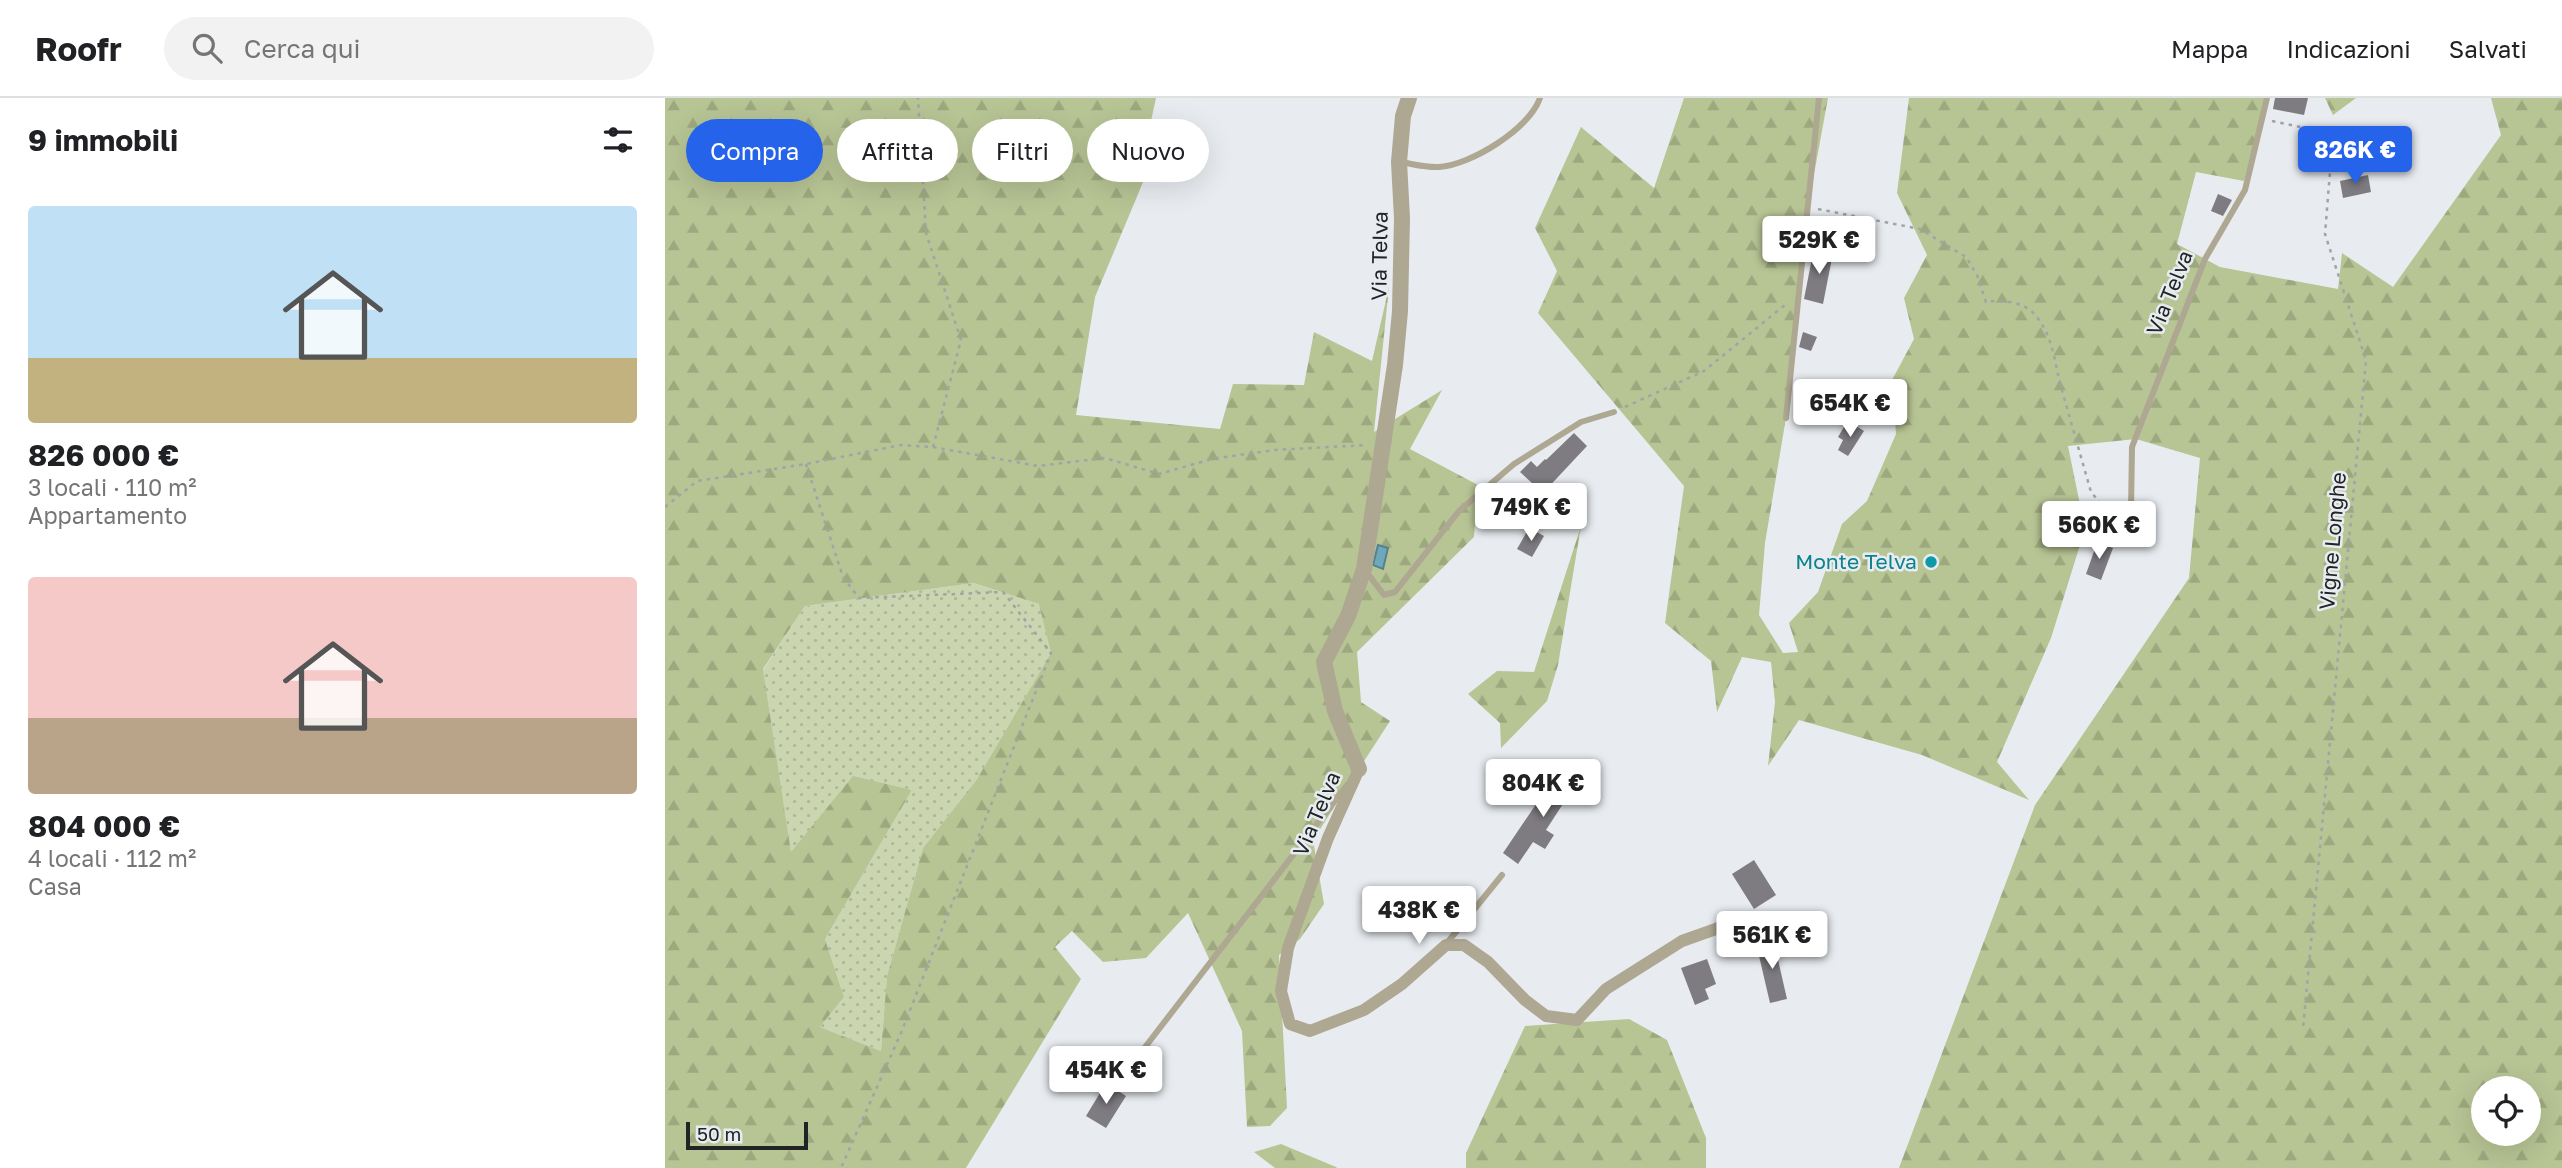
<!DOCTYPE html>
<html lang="it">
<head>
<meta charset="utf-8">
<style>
	body { margin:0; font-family:"Golos Text",sans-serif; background:#f2f2f2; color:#202124; height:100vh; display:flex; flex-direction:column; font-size:26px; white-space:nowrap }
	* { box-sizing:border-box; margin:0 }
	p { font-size:23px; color:#757577 }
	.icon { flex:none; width:38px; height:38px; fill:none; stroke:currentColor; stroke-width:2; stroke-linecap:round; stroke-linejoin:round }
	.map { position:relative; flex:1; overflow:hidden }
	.details { display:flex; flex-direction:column; background:#fff; width:665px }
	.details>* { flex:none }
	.top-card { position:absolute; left:21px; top:21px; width:665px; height:63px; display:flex; gap:14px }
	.tools { position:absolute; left:1806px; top:978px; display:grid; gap:14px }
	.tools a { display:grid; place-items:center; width:70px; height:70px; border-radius:50%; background:#fff; box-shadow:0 7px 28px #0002; font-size:35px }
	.scale { position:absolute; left:21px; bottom:18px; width:122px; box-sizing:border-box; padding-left:7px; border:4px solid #212324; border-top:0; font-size:19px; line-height:24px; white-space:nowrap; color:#212324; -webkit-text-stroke:5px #e8ecf0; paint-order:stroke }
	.price { position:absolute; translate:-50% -60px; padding:0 16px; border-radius:7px; background:#fff; color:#222; font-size:23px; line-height:46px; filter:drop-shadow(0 2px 4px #0008) }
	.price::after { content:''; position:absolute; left:50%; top:42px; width:21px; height:16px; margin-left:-10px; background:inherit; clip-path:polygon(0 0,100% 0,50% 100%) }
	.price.on { background:#2563eb; color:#fff }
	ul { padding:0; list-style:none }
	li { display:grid; align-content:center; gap:14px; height:371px; padding:0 28px }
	li span { display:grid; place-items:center; height:217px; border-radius:7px; color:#555 }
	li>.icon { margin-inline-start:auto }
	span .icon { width:126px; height:126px; fill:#fffc; stroke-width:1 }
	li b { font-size:30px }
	h2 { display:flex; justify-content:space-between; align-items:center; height:84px; padding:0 28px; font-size:30px }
	.tag { padding:0 24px; border-radius:32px; background:#fff; box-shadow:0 7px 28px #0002; font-size:24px; line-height:63px }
	.tag.on { background:#2563eb; color:#fff }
	header { display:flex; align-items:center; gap:42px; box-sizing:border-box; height:98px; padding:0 35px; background:#fff; border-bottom:2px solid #e0e0e0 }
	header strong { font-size:33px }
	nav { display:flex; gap:38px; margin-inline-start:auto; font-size:24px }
	.search { width:490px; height:63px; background:#f2f2f2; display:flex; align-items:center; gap:18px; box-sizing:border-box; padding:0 24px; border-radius:38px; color:#757577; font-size:26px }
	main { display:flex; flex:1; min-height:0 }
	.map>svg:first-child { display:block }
	.grass { fill:url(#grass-dots) }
	.forest { fill:url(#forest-firs); fill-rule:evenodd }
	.water { fill:#6da9bb; stroke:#56818e; stroke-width:2 }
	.building { fill:#7e7c80 }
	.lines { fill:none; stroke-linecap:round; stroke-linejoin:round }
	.path { stroke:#a1a4a7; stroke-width:2.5; stroke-dasharray:3.5 5; stroke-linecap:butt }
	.service { stroke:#aea792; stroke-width:6 }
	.minor { stroke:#aea792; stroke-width:12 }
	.tertiary { stroke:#aea792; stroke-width:16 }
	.culture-dot { fill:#0f9aa8; stroke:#e8ecf0; stroke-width:2.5 }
	.labels { text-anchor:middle; stroke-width:5; stroke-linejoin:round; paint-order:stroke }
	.street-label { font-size:21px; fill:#212324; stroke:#e8ecf0 }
	.culture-label { font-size:21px; fill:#0d838f; stroke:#e8ecf0; text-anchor:end }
</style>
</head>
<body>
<header>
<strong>Roofr</strong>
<div class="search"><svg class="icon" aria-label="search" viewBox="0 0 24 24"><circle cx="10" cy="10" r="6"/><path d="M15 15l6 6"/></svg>Cerca qui</div>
<nav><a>Mappa</a><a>Indicazioni</a><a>Salvati</a></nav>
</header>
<main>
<section class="details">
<h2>9 immobili<svg class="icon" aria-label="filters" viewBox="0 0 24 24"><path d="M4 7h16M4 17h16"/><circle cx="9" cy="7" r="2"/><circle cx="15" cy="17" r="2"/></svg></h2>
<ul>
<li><span style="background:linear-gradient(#bfe0f5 70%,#c2b280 0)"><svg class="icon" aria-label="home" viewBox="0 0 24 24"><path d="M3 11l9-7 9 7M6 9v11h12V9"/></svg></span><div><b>826 000 €</b><p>3 locali · 110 m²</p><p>Appartamento</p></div></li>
<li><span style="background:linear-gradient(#f6c9c9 65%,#b9a48a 0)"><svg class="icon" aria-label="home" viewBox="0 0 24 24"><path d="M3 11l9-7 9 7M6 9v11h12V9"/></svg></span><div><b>804 000 €</b><p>4 locali · 112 m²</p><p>Casa</p></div></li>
</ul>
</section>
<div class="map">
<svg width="1897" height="1070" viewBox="0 0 1897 1070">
	<defs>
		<pattern id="grass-dots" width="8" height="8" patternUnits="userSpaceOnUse" patternTransform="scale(1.75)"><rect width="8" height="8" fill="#cbd5b0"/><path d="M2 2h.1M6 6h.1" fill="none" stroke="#aeb797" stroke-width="1.8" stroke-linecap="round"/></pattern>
		<pattern id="forest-firs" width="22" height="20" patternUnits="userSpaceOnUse" patternTransform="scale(1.75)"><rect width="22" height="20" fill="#b7c494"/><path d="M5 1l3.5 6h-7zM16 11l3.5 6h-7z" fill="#9da87f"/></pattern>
	</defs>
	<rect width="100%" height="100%" fill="#e8ecf0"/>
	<path class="grass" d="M 309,485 L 375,506 L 386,555 L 312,681 L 258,750 L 222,878 L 216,953 L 155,929 L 179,899 L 160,841 L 247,692 L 188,679 L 126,755 L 98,572 L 140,508 Z"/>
	<g class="forest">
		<path d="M 0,0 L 491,0 L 483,37 L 494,46 L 430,199 L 411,317 L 555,331 L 568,286 L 639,287 L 649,234 L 707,263 L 724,189 L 709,334 L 777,292 L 745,351 L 813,387 L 809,439 L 692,554 L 696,604 L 725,623 L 648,742 L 659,806 L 635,841 L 614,857 L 622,1010 L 605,1028 L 582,1029 L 577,933 L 523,815 L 481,860 L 438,864 L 407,833 L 390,849 L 416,881 L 301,1070 L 0,1070 ZM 309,485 L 374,506 L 386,555 L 312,681 L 258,750 L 222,878 L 216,953 L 155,929 L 179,899 L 160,841 L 247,692 L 188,678 L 126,754 L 98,571 L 140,508 Z"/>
		<path d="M 1019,0 L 1163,0 L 1143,109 L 1131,206 L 1128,278 L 1100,445 L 1094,517 L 1118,555 L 1133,554 L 1124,525 L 1153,494 L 1177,426 L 1202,403 L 1231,336 L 1227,282 L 1249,241 L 1239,200 L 1262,157 L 1232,95 L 1244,0 L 1602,0 L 1579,83 L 1531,74 L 1512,146 L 1555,169 L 1673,191 L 1677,155 L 1728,189 L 1836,37 L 1826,0 L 1897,0 L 1897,1070 L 1234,1070 L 1370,707 L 1524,480 L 1535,360 L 1471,341 L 1403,348 L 1420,431 L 1386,540 L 1332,664 L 1364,702 L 1257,657 L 1134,622 L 1103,668 L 1110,604 L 1106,564 L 1077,559 L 1052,614 L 1046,563 L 1000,525 L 1019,388 L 873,215 L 892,173 L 870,130 L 916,29 L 989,90 ZM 1818,990 L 1864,990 L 1864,1036 L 1818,1036 Z"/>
		<path d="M 1660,0 L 1691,0 L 1668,17 Z"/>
		<path d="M 916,428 L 893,567 L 882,603 L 836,650 L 835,625 L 803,596 L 832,573 L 869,574 Z"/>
		<path d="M 964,921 L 1002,942 L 1041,1040 L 1041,1070 L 801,1070 L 801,1055 L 860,928 Z"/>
		<path d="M 616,1046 L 671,1069 L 672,1070 L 610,1070 L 589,1054 Z"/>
	</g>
	<path class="water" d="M 713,447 L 723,450 L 718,471 L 708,467 Z"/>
	<g class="building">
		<path d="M 1610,0 L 1643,0 L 1639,17 L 1608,11 Z"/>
		<path d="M 1685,44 L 1698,52 L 1690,64 L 1678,56 Z"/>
		<path d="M 1703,77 L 1706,94 L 1678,100 L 1675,83 Z"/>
		<path d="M 1553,96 L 1567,102 L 1558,118 L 1546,113 Z"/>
		<path d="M 1173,127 L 1189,131 L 1183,149 L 1168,145 Z"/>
		<path d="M 1149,150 L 1168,155 L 1158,206 L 1139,201 Z"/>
		<path d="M 1138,234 L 1152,239 L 1146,253 L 1134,249 Z"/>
		<path d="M 1188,326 L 1199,333 L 1183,358 L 1173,352 L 1178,342 L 1173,339 L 1179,329 L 1184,332 Z"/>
		<path d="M 909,335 L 922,348 L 878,395 L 855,374 L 866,363 L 872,369 L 880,361 L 881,362 Z"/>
		<path d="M 864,430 L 879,438 L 867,459 L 852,451 Z"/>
		<path d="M 1432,445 L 1448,450 L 1436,482 L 1421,476 Z"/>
		<path d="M 904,671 L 920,681 L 910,698 L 905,695 L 881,732 L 889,737 L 880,751 L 868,744 L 853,766 L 838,755 L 878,696 L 886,701 Z"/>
		<path d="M 1089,762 L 1111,797 L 1089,811 L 1067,776 Z"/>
		<path d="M 1108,840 L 1122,901 L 1105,905 L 1091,845 Z"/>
		<path d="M 1042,861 L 1051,886 L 1040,891 L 1044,901 L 1030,907 L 1016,870 Z"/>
		<path d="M 441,985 L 461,998 L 441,1030 L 421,1018 Z"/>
	</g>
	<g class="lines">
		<g class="path">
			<path d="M 1607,23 L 1668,36 L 1660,136 L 1701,262 L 1638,930"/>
			<path d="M 1153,111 L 1255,131 L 1301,159 L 1312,177 L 1321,204 C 1337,201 1360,204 1371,218 C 1389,241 1389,263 1396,289 C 1406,324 1416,359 1426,394 L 1437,407 L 1455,415"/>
			<path d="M 960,309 L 1039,273 L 1121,206"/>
			<path d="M 268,349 L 373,368 L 440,360 L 494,376 L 547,361 L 609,352 L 702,347"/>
			<path d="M 141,366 L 178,479 L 194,500 L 338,494 L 386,555 L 236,935 L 176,1070"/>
			<path d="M 0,409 L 32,383 L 141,366 L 236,347 L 268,349 L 296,242 L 261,135 L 253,0"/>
		</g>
		<g class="service">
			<path d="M 735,64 C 748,66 762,70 774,69 C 806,67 864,31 875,0"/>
			<path d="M 1121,320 L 1154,0"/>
			<path d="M 1466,411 L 1467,349 L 1540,161 L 1580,92 L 1602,0"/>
			<path d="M 700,472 L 719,497 L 730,494 L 794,413 L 849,366 L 916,324 L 949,314"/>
			<path d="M 782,845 L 837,777"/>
			<path d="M 474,957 L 682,687"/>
		</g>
		<path class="minor" d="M 694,671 L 663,740 L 623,850 L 616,893 L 625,926 L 645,933 L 699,912 L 737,886 L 781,847 L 799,847 L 823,864 L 860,902 L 881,918 L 912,922 L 941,891 L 1017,843 L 1062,827 L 1074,830"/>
		<path class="tertiary" d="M 694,671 L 670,613 L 659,564 L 683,518 L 699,471 L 730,267 L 735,213 L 737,120 L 734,64 L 738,18 L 744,0"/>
	</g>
	<circle class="culture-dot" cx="1266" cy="464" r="7"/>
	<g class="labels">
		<g class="street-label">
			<text transform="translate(715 158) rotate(-89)" y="7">Via Telva</text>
			<text transform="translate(1505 195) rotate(-68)" y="7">Via Telva</text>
			<text transform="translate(1668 443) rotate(-85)" y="7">Vigne Longhe</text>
			<text transform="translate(652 716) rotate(-67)" y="7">Via Telva</text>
		</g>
		<g class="culture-label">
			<text x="1252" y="471">Monte Telva</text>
		</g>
	</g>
</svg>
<div class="tools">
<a><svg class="icon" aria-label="locate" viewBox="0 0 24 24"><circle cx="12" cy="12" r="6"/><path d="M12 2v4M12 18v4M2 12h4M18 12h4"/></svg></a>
</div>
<div class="scale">50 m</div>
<b class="price on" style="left:1690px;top:88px">826K €</b>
<b class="price" style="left:1154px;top:178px">529K €</b>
<b class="price" style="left:1185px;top:341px">654K €</b>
<b class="price" style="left:866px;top:445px">749K €</b>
<b class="price" style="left:1434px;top:463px">560K €</b>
<b class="price" style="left:878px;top:721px">804K €</b>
<b class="price" style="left:754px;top:848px">438K €</b>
<b class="price" style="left:1107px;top:873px">561K €</b>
<b class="price" style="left:441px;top:1008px">454K €</b>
<div class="top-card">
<a class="tag on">Compra</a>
<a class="tag">Affitta</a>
<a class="tag">Filtri</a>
<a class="tag">Nuovo</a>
</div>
</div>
</main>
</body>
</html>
